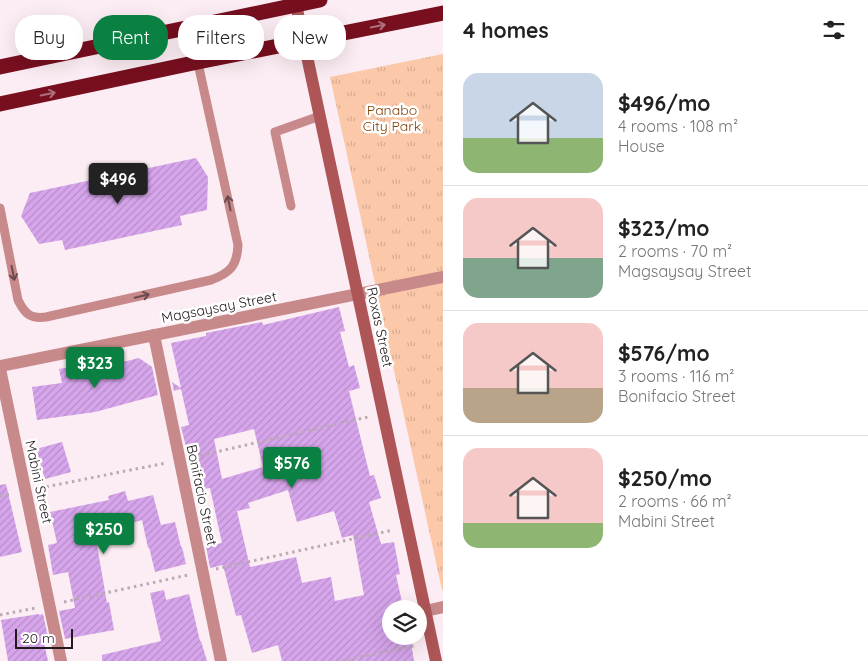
<!DOCTYPE html>
<html lang="en">
<head>
<meta charset="utf-8">
<style>
	body { margin:0; font-family:Quicksand,sans-serif; background:#f6f6f6; color:#222; height:100vh; display:flex; flex-direction:column; font-size:19px; white-space:nowrap }
	* { box-sizing:border-box; margin:0 }
	p { font-size:16px; color:#767676 }
	.icon { flex:none; width:28px; height:28px; fill:none; stroke:currentColor; stroke-width:2; stroke-linecap:round; stroke-linejoin:round }
	.map { position:relative; flex:1; overflow:hidden }
	.side { display:flex; flex-direction:column; background:#fff; width:425px }
	.side>* { flex:none }
	.banner { position:absolute; left:15px; top:15px; width:352px; height:45px; display:flex; gap:10px }
	.buttons { position:absolute; left:382px; top:600px; display:grid; gap:10px }
	.buttons a { display:grid; place-items:center; width:45px; height:45px; border-radius:50%; background:#fff; box-shadow:0 5px 20px #0002; font-size:25px }
	.scale { position:absolute; left:15px; bottom:12px; width:58px; box-sizing:border-box; padding-left:5px; border:2px solid #22191d; border-top:0; font-size:14px; line-height:18px; white-space:nowrap; color:#22191d; -webkit-text-stroke:4px #fff; paint-order:stroke }
	.price { position:absolute; translate:-50% -42px; padding:0 11px; border-radius:5px; background:#0b8043; color:#fff; font-size:16px; line-height:32px; filter:drop-shadow(0 1px 2px #0008) }
	.price::after { content:''; position:absolute; left:50%; top:30px; width:15px; height:11px; margin-left:-8px; background:inherit; clip-path:polygon(0 0,100% 0,50% 100%) }
	.price.selected { background:#222; color:#fff }
	ul { padding:0; list-style:none }
	li { display:flex; align-items:center; gap:15px; height:125px; padding:0 20px }
	li+li { border-top:1px solid #e0e0e0 }
	li span { display:grid; place-items:center; flex:none; width:140px; height:100px; border-radius:15px; color:#555 }
	li>.icon { margin-inline-start:auto }
	span .icon { width:60px; height:60px; fill:#fffc; stroke-width:1 }
	li b { font-size:21px }
	h2 { display:flex; justify-content:space-between; align-items:center; height:60px; padding:0 20px; font-size:21px }
	.tag { padding:0 18px; border-radius:20px; background:#fff; box-shadow:0 5px 20px #0002; font-size:18px; line-height:45px }
	.tag.selected { background:#0b8043; color:#fff }
	main { display:flex; flex:1; min-height:0 }
	.map>svg:first-child { display:block }
	.grass { fill:url(#grass-tufts) }
	.building { fill:url(#building-hatch); fill-rule:evenodd }
	.lines { fill:none; stroke-linecap:round; stroke-linejoin:round }
	.path { stroke:#b9abb1; stroke-width:3; stroke-dasharray:2.5 4; stroke-linecap:butt }
	.lane { stroke:#c78989; stroke-width:9 }
	.street { stroke:#c78989; stroke-width:12 }
	.secondary { stroke:#ad5557; stroke-width:12 }
	.highway { stroke:#770f1f; stroke-width:15 }
	.oneway { stroke:#ad6f79 }
	.oneway2 { stroke:#6c4b4e }
	.labels { text-anchor:middle; stroke-width:5; stroke-linejoin:round; paint-order:stroke }
	.park-label { font-size:14px; fill:#833f05; stroke:#fff }
	.street-label { font-size:14px; fill:#22191d; stroke:#fff }
</style>
</head>
<body>
<main>
<div class="map">
<svg width="443" height="661" viewBox="0 0 443 661">
	<defs>
		<pattern id="grass-tufts" width="24" height="20" patternUnits="userSpaceOnUse" patternTransform="scale(1.25)"><rect width="24" height="20" fill="#fbc9aa"/><path d="M3 7l-1-3M5 7V3M7 7l1-3M15 17l-1-3M17 17v-4M19 17l1-3" fill="none" stroke="#d7ac92"/></pattern>
		<pattern id="building-hatch" width="6" height="6" patternUnits="userSpaceOnUse" patternTransform="scale(1.25)"><rect width="6" height="6" fill="#d6a5eb"/><path d="M-1 1l2-2M0 6l6-6M5 7l2-2" fill="none" stroke="#b78dc9"/></pattern>
	</defs>
	<rect width="100%" height="100%" fill="#fcecf3"/>
	<path class="grass" d="M 443,54 L 443,590 L 442,590 L 330,77 Z"/>
	<g class="building">
		<path d="M 196,158 L 208,177 L 207,210 L 180,216 L 182,225 L 65,250 L 62,240 L 39,244 L 21,216 L 30,193 Z"/>
		<path d="M 339,307 L 345,331 L 340,332 L 349,367 L 354,365 L 360,388 L 349,391 L 370,476 L 374,475 L 381,498 L 369,502 L 381,544 L 394,542 L 400,574 L 396,575 L 402,602 L 400,603 L 402,609 L 391,609 L 391,636 L 410,636 L 414,661 L 282,661 L 278,645 L 252,653 L 241,615 L 236,616 L 223,565 L 210,568 L 206,546 L 222,543 L 210,488 L 204,489 L 196,444 L 186,447 L 181,427 L 189,425 L 181,389 L 174,391 L 172,382 L 181,388 L 171,343 L 206,336 L 206,333 L 262,322 L 263,325 ZM 254,429 L 263,467 L 222,479 L 214,439 ZM 288,490 L 297,522 L 334,511 L 342,538 L 353,535 L 364,595 L 335,601 L 331,577 L 302,583 L 296,557 L 250,567 L 237,511 L 250,508 L 248,503 Z"/>
		<path d="M 139,358 L 152,367 L 158,395 L 95,412 L 37,420 L 32,387 L 62,383 L 59,369 L 90,363 L 91,370 Z"/>
		<path d="M 62,442 L 71,472 L 45,479 L 36,449 Z"/>
		<path d="M 6,484 L 22,552 L 0,557 L 0,485 Z"/>
		<path d="M 125,491 L 128,501 L 153,495 L 161,525 L 175,522 L 181,547 L 182,547 L 186,564 L 155,572 L 149,547 L 148,548 L 142,520 L 95,534 L 107,603 L 109,602 L 114,630 L 65,639 L 59,611 L 75,608 L 68,572 L 53,575 L 48,545 L 57,543 L 50,512 L 109,500 L 108,496 Z"/>
		<path d="M 164,590 L 166,600 L 189,594 L 200,641 L 201,641 L 207,661 L 102,661 L 102,655 L 161,641 L 150,593 Z"/>
		<path d="M 39,614 L 39,615 L 43,614 L 49,642 L 44,643 L 48,661 L 8,661 L 1,620 Z"/>
	</g>
	<g class="lines">
		<g class="path">
			<path d="M 194,457 L 368,417"/>
			<path d="M 40,488 L 166,463"/>
			<path d="M 0,496 L 12,494"/>
			<path d="M 216,569 L 393,530"/>
			<path d="M 64,602 L 188,575"/>
			<path d="M 0,615 L 36,608"/>
			<path d="M 341,661 L 417,645"/>
		</g>
		<g class="lane">
			<path d="M 291,206 L 275,132 L 320,116"/>
			<path d="M 0,208 L 18,300 C 25,314 30,319 46,317 L 211,280 C 230,273 237,266 238,245 L 190,27"/>
		</g>
		<g class="street">
			<path d="M 154,335 L 221,661"/>
			<path d="M 0,366 L 443,277"/>
			<path d="M 0,369 L 61,661"/>
			<path d="M 425,611 L 443,607"/>
		</g>
		<path class="secondary" d="M 295,0 L 436,661"/>
		<g class="highway">
			<path d="M 0,67 L 320,0"/>
			<path d="M 0,104 L 198,62 L 443,13"/>
		</g>
	</g>
	<defs><path id="oneway-shaft" d="M-6 0H5M1.5-3L5.5 0L1.5 3" fill="none" stroke-width="1.6" stroke-linecap="round" stroke-linejoin="round" transform="scale(1.25)"/></defs>
	<g class="oneway">
		<use href="#oneway-shaft" transform="translate(378 26) rotate(-12)"/>
		<use href="#oneway-shaft" transform="translate(48 94) rotate(-12)"/>
	</g>
	<g class="oneway2">
		<use href="#oneway-shaft" transform="translate(229 203) rotate(-102)"/>
		<use href="#oneway-shaft" transform="translate(13 273) rotate(79)"/>
		<use href="#oneway-shaft" transform="translate(142 296) rotate(-13)"/>
	</g>
	<g class="labels">
		<g class="park-label">
			<text x="392" y="115">Panabo<tspan x="392" dy="16">City Park</tspan></text>
		</g>
		<g class="street-label">
			<text transform="translate(219 307) rotate(-11)" y="5">Magsaysay Street</text>
			<text transform="translate(380 327) rotate(78)" y="5">Roxas Street</text>
			<text transform="translate(39 482) rotate(78)" y="5">Mabini Street</text>
			<text transform="translate(202 495) rotate(78)" y="5">Bonifacio Street</text>
		</g>
	</g>
</svg>
<div class="buttons">
<a><svg class="icon" aria-label="layers" viewBox="0 0 24 24"><path d="M12 4l9 5-9 5-9-5zM3 14l9 5 9-5"/></svg></a>
</div>
<div class="scale">20 m</div>
<b class="price selected" style="left:118px;top:205px">$496</b>
<b class="price" style="left:95px;top:389px">$323</b>
<b class="price" style="left:292px;top:489px">$576</b>
<b class="price" style="left:104px;top:555px">$250</b>
<div class="banner">
<a class="tag">Buy</a>
<a class="tag selected">Rent</a>
<a class="tag">Filters</a>
<a class="tag">New</a>
</div>
</div>
<section class="side">
<h2>4 homes<svg class="icon" aria-label="filters" viewBox="0 0 24 24"><path d="M4 7h16M4 17h16"/><circle cx="9" cy="7" r="2"/><circle cx="15" cy="17" r="2"/></svg></h2>
<ul>
<li><span style="background:linear-gradient(#c9d6e8 65%,#8fb573 0)"><svg class="icon" aria-label="home" viewBox="0 0 24 24"><path d="M3 11l9-7 9 7M6 9v11h12V9"/></svg></span><div><b>$496/mo</b><p>4 rooms · 108 m²</p><p>House</p></div></li>
<li><span style="background:linear-gradient(#f6c9c9 60%,#7fa58c 0)"><svg class="icon" aria-label="home" viewBox="0 0 24 24"><path d="M3 11l9-7 9 7M6 9v11h12V9"/></svg></span><div><b>$323/mo</b><p>2 rooms · 70 m²</p><p>Magsaysay Street</p></div></li>
<li><span style="background:linear-gradient(#f6c9c9 65%,#b9a48a 0)"><svg class="icon" aria-label="home" viewBox="0 0 24 24"><path d="M3 11l9-7 9 7M6 9v11h12V9"/></svg></span><div><b>$576/mo</b><p>3 rooms · 116 m²</p><p>Bonifacio Street</p></div></li>
<li><span style="background:linear-gradient(#f6c9c9 75%,#8fb573 0)"><svg class="icon" aria-label="home" viewBox="0 0 24 24"><path d="M3 11l9-7 9 7M6 9v11h12V9"/></svg></span><div><b>$250/mo</b><p>2 rooms · 66 m²</p><p>Mabini Street</p></div></li>
</ul>
</section>
</main>
</body>
</html>
